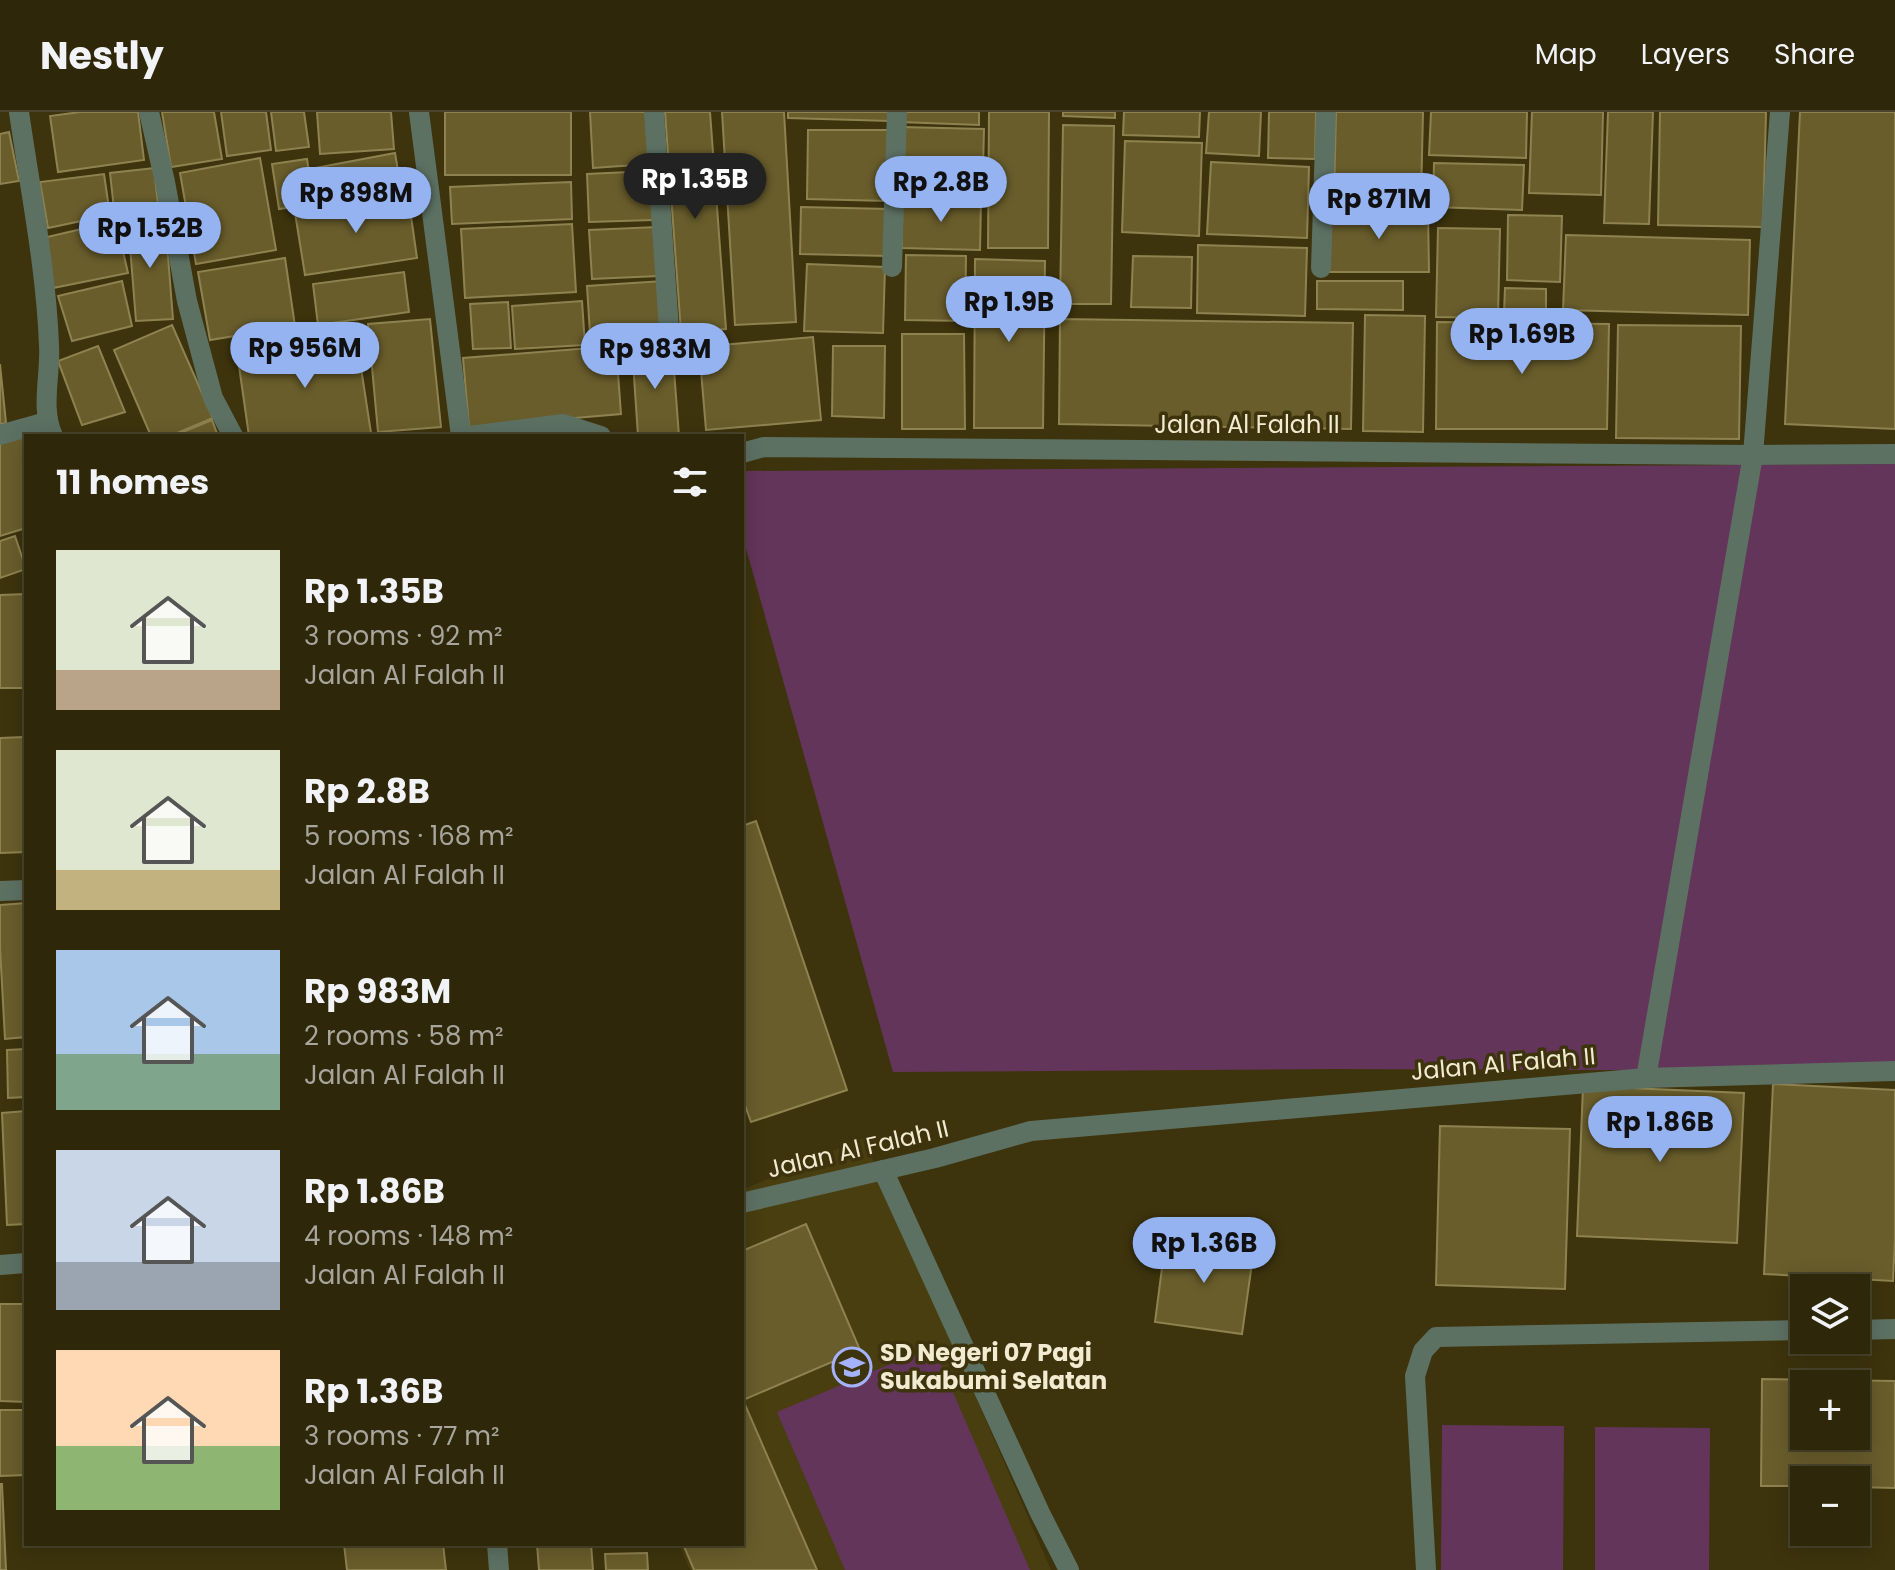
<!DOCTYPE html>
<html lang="en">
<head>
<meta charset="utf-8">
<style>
	body { margin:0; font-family:Poppins,sans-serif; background:#362f13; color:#f1f3f6; height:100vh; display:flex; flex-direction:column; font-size:30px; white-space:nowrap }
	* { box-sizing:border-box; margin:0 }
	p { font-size:26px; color:#a7a59c }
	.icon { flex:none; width:44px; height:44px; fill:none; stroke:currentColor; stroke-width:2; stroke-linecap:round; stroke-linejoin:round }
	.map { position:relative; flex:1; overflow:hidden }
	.sheet { position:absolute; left:24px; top:322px; width:720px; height:1112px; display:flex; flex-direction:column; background:#2e270a; border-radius:0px; box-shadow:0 4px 20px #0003,0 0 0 2px #49442b }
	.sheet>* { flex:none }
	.tools { position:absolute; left:1790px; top:1162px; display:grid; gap:16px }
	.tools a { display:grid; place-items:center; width:80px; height:80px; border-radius:0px; background:#2e270a; box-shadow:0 4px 20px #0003,0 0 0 2px #49442b; font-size:40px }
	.price { position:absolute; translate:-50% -68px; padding:0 18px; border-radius:28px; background:#95b2f1; color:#111; font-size:26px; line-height:52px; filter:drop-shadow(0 2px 4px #0008) }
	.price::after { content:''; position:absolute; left:50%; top:48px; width:24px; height:18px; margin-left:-12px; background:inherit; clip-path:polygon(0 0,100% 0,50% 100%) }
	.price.current { background:#222; color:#fff }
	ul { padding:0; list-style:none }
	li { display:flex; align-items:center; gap:24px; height:200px; padding:0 32px }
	li span { display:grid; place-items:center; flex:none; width:224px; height:160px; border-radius:0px; color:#555 }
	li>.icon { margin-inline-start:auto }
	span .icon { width:96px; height:96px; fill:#fffc; stroke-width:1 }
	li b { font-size:34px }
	h2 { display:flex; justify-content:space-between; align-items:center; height:96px; padding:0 32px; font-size:34px }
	header { display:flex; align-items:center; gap:48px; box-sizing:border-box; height:112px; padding:0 40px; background:#2e270a; border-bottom:2px solid #49442b }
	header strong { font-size:38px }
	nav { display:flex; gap:44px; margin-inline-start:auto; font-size:28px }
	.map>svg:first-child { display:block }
	.built { fill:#483e0f }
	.green { fill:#64355a }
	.building { fill:#695d2b; stroke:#8e8250; stroke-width:2; fill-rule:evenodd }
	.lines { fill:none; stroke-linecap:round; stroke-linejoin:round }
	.street { stroke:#5d7163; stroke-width:20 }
	.labels { text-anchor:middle; stroke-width:7; stroke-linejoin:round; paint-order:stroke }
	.street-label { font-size:24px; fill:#f2ebd1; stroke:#3d340d }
	.poi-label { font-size:24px; font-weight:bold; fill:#f2ebd1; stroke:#3d340d; text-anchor:start }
</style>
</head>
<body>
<header>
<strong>Nestly</strong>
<nav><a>Map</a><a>Layers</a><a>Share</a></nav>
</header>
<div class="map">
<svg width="1895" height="1458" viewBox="0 0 1895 1458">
	<rect width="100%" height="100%" fill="#3d340d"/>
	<path class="built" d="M 863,1026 L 1051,1458 L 690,1458 L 679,1432 L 742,1432 L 742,1078 Z"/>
	<g class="green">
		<path d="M 1895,352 L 1895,959 L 1334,957 L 893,960 L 742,422 L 742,359 Z"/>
		<path d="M 933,1234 L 1030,1458 L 845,1458 L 777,1300 Z"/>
		<path d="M 1442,1313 L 1564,1314 L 1563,1458 L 1441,1458 Z"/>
		<path d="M 1595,1315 L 1710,1316 L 1709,1458 L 1595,1458 Z"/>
	</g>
	<g class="building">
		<path d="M 80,0 L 138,0 L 144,48 L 58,60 L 50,4 Z"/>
		<path d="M 162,0 L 214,0 L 222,47 L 171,55 Z"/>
		<path d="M 221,0 L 266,0 L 271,38 L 227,44 Z"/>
		<path d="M 271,0 L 304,0 L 309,35 L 276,39 Z"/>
		<path d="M 317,0 L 391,0 L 394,37 L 320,42 Z"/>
		<rect x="445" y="0" width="126" height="63"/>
		<path d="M 590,0 L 647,0 L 650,52 L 593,56 Z"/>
		<path d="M 665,0 L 710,0 L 726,217 L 681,220 Z"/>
		<path d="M 722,0 L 784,0 L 796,210 L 735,213 Z"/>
		<path d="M 788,0 L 890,0 L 890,9 L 788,6 Z"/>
		<path d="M 900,0 L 979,0 L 979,13 L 900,10 Z"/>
		<path d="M 989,0 L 1049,0 L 1048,136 L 988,136 Z"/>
		<path d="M 1063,0 L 1115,0 L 1115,6 L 1063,4 Z"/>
		<path d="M 1124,0 L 1200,0 L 1199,25 L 1123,23 Z"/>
		<path d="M 1209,0 L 1261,0 L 1259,44 L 1206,41 Z"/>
		<path d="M 1269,0 L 1316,0 L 1315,47 L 1268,46 Z"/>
		<path d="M 1336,0 L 1423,0 L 1421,87 L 1334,85 Z"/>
		<path d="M 1431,0 L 1527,0 L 1526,46 L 1429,43 Z"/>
		<path d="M 1532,0 L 1603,0 L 1601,83 L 1529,81 Z"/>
		<path d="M 1608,0 L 1653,0 L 1649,112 L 1604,111 Z"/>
		<path d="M 1660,0 L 1766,0 L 1763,115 L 1658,113 Z"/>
		<path d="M 1800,0 L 1895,0 L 1895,317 L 1785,312 Z"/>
		<path d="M 1063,13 L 1114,14 L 1111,192 L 1060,192 Z"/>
		<path d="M 901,15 L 984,17 L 983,57 L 900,56 Z"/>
		<path d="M 808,18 L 890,18 L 888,89 L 807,87 Z"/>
		<path d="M 9,20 L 19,69 L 0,72 L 0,22 Z"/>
		<path d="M 1125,29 L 1202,31 L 1199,124 L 1122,120 Z"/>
		<path d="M 395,41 L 401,76 L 321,91 L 315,56 Z"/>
		<path d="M 260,46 L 276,138 L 196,152 L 180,61 Z"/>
		<path d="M 307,47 L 314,92 L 279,97 L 272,52 Z"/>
		<path d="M 1211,50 L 1309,55 L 1307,126 L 1207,122 Z"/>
		<path d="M 1434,51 L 1524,53 L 1522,98 L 1433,95 Z"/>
		<path d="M 154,56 L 159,101 L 115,106 L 110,61 Z"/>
		<path d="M 650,59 L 653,108 L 589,110 L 587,62 Z"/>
		<path d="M 902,61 L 980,64 L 980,83 L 902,81 Z"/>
		<path d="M 104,62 L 110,103 L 48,116 L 40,70 Z"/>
		<path d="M 571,70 L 572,107 L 452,112 L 450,75 Z"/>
		<path d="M 408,83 L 417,146 L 305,163 L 295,101 Z"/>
		<path d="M 902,87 L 981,88 L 980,138 L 902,136 Z"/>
		<path d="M 801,95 L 889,97 L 888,144 L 800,142 Z"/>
		<path d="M 1428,98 L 1429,160 L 1329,160 L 1329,99 Z"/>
		<path d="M 1508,103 L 1562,104 L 1560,170 L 1507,168 Z"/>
		<path d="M 165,107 L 173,207 L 136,209 L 128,109 Z"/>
		<path d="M 116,109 L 128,161 L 53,176 L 43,126 Z"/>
		<path d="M 572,112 L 576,180 L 465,186 L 461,117 Z"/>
		<path d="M 657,115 L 658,164 L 592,167 L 589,118 Z"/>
		<path d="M 1438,116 L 1500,117 L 1498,206 L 1436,205 Z"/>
		<path d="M 1566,123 L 1750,128 L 1748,203 L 1563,198 Z"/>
		<path d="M 1198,133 L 1307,136 L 1305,204 L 1197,201 Z"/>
		<path d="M 906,143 L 966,144 L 965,209 L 905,208 Z"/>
		<path d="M 1133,144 L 1192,145 L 1191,196 L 1131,195 Z"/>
		<path d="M 285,146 L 295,214 L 210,228 L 198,160 Z"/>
		<path d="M 975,147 L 1045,149 L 1043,316 L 974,316 Z"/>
		<path d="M 807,152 L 885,155 L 883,221 L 804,219 Z"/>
		<path d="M 404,160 L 409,200 L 318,213 L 313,172 Z"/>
		<path d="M 122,169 L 132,214 L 72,229 L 58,184 Z"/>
		<path d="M 663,169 L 666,217 L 590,222 L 587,174 Z"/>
		<path d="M 1317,169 L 1403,169 L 1403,198 L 1317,197 Z"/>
		<path d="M 1505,176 L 1546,177 L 1546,202 L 1504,201 Z"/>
		<path d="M 582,189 L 585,233 L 515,237 L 512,194 Z"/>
		<path d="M 508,190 L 511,236 L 473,237 L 470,192 Z"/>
		<path d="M 1365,203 L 1425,204 L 1423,320 L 1363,319 Z"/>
		<path d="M 430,207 L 441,315 L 378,320 L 368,212 Z"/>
		<path d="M 1060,207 L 1353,211 L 1351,317 L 1059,312 Z"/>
		<path d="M 1437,210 L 1609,212 L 1607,317 L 1436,317 Z"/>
		<path d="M 172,213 L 213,306 L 170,324 L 151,324 L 114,238 Z"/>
		<path d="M 1618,213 L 1741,214 L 1739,327 L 1616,326 Z"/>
		<path d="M 902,222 L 964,222 L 965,317 L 902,317 Z"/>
		<path d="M 356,223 L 371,321 L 350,324 L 249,324 L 237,240 Z"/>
		<path d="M 813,225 L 821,308 L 706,318 L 699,235 Z"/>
		<path d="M 672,232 L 679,324 L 638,324 L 632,235 Z"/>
		<path d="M 98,234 L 125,300 L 82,313 L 58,249 Z"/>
		<path d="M 616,234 L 621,302 L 469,315 L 463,246 Z"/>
		<path d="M 833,234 L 885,234 L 884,306 L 832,304 Z"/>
		<path d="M 0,252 L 6,311 L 0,312 Z"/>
		<path d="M 212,308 L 218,324 L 173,324 Z"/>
		<path d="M 22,324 L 26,337 L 26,416 L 0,424 L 0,331 Z"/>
		<path d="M 15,424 L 26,457 L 0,466 L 0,429 Z"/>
		<path d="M 26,482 L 26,576 L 0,576 L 0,483 Z"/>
		<path d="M 23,625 L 26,740 L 0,741 L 0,626 Z"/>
		<path d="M 756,709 L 847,978 L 751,1010 L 742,985 L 742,714 Z"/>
		<path d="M 26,791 L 26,925 L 5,927 L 0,836 L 0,793 Z"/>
		<path d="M 26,937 L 26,985 L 8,986 L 7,938 Z"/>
		<path d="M 1773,972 L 1895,978 L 1895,1126 L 1893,1169 L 1764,1162 Z"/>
		<path d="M 1583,974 L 1744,981 L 1737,1131 L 1577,1124 Z"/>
		<path d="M 26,999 L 26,1112 L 7,1113 L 2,1001 Z"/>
		<path d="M 1440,1014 L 1570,1017 L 1565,1177 L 1436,1173 Z"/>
		<path d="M 806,1112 L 860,1238 L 743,1288 L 817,1458 L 694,1458 L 683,1432 L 742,1432 L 742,1139 Z"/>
		<path d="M 1166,1125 L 1254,1137 L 1242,1222 L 1155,1210 Z"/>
		<path d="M 0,1192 L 26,1192 L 26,1290 L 0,1289 Z"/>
		<path d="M 1762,1267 L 1895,1269 L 1895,1376 L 1856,1375 L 1856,1368 L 1804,1368 L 1804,1374 L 1761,1374 ZM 1804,1272 L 1856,1272 L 1856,1324 L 1804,1324 Z"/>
		<path d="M 0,1298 L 26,1298 L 26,1363 L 0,1364 Z"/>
		<path d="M 0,1372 L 2,1372 L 6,1458 L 0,1458 Z"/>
		<path d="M 344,1432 L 443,1432 L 446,1458 L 347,1458 Z"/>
		<path d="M 537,1432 L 591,1432 L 593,1458 L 539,1458 Z"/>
		<path d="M 647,1441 L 648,1458 L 606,1458 L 605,1442 Z"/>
	</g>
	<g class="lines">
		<g class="street">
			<path d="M 19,0 C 30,77 46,155 49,233 C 51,263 40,296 53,324"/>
			<path d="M 149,0 L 165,70 L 187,189 L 213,286 L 233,324"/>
			<path d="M 419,0 L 461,324"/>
			<path d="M 654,0 L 669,217"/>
			<path d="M 892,155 L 897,0"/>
			<path d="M 1321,156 L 1326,0"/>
			<path d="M 0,323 L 46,310"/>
			<path d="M 470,324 L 563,312 L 601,324"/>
			<path d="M 742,341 L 764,335 L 1753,343 L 1895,342"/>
			<path d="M 0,779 L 26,778"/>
			<path d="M 1646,966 L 1895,959"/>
			<path d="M 883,1058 L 1040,1401 L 1069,1458"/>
			<path d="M 742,1091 L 935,1046 L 1031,1019 L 1646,966 L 1753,343 L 1780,0"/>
			<path d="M 0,1153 L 26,1151"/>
			<path d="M 1856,1218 L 1895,1217"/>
			<path d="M 497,1432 L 499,1458"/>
			<path d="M 1426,1458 L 1415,1264 L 1423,1239 L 1436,1225 L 1804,1218"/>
		</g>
	</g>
	<defs>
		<g id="school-ring" transform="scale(2)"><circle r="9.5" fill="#3d340d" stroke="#a4b2fc" stroke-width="1.5"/><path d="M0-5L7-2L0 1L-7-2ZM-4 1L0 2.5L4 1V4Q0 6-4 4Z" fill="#a4b2fc"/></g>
	</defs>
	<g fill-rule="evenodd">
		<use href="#school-ring" x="852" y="1255"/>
	</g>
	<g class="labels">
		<g class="street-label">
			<text x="1247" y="321">Jalan Al Falah II</text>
			<text transform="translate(1503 952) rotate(-5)" y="8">Jalan Al Falah II</text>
			<text transform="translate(858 1037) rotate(-13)" y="8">Jalan Al Falah II</text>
		</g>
		<g class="poi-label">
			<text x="880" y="1249">SD Negeri 07 Pagi<tspan x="880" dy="28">Sukabumi Selatan</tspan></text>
		</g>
	</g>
</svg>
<div class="tools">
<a><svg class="icon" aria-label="layers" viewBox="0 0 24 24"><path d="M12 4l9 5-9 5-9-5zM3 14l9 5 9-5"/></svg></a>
<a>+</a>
<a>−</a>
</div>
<b class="price current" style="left:695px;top:109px">Rp 1.35B</b>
<b class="price" style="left:941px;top:112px">Rp 2.8B</b>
<b class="price" style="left:356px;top:123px">Rp 898M</b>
<b class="price" style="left:1379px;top:129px">Rp 871M</b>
<b class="price" style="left:150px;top:158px">Rp 1.52B</b>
<b class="price" style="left:1009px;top:232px">Rp 1.9B</b>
<b class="price" style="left:1522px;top:264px">Rp 1.69B</b>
<b class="price" style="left:305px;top:278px">Rp 956M</b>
<b class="price" style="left:655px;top:279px">Rp 983M</b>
<b class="price" style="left:1660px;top:1052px">Rp 1.86B</b>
<b class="price" style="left:1204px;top:1173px">Rp 1.36B</b>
<section class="sheet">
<h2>11 homes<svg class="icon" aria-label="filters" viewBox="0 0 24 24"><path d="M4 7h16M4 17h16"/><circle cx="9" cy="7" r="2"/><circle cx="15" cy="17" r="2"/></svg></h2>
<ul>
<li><span style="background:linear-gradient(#dfe7d0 75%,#b9a48a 0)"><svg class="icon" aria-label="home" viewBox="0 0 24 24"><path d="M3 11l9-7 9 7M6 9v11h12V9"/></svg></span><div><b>Rp 1.35B</b><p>3 rooms · 92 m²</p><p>Jalan Al Falah II</p></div></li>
<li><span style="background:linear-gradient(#dfe7d0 75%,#c2b280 0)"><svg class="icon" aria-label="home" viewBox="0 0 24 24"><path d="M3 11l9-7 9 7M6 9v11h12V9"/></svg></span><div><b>Rp 2.8B</b><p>5 rooms · 168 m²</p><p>Jalan Al Falah II</p></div></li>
<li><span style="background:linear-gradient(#a9c7e8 65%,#7fa58c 0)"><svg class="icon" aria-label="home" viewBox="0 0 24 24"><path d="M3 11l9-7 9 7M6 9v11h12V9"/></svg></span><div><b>Rp 983M</b><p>2 rooms · 58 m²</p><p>Jalan Al Falah II</p></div></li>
<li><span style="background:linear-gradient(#c9d6e8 70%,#9aa5b1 0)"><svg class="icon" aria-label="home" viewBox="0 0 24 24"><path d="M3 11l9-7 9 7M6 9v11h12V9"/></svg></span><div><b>Rp 1.86B</b><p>4 rooms · 148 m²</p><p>Jalan Al Falah II</p></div></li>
<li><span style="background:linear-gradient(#ffd9b3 60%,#8fb573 0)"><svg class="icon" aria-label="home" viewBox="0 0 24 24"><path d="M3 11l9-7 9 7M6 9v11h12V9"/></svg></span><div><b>Rp 1.36B</b><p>3 rooms · 77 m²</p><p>Jalan Al Falah II</p></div></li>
</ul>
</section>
</div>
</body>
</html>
